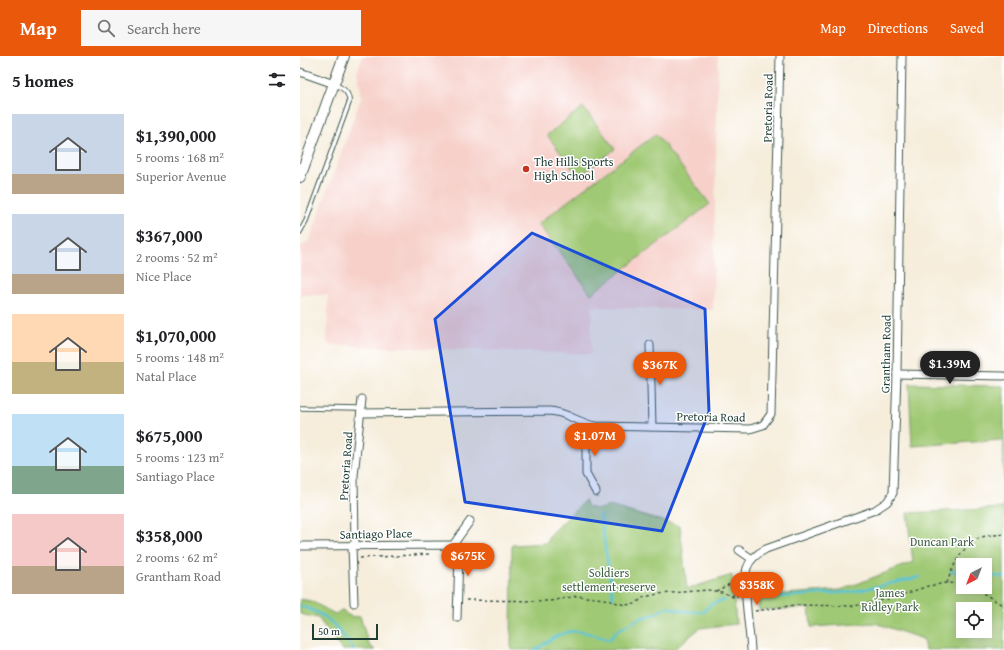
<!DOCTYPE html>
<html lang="en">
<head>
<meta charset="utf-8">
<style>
	body { margin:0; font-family:"Gentium Book Plus",serif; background:#f6f6f6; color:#202124; height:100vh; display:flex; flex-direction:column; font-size:15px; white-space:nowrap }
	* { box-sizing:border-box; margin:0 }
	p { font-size:13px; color:#757577 }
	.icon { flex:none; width:22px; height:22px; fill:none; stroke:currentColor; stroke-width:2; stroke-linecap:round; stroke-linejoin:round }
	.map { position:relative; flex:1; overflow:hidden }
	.side { display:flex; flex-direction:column; background:#fff; width:300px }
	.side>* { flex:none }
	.needle { width:26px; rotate:222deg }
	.buttons { position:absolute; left:656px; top:502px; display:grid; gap:8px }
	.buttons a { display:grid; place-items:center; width:36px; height:36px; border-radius:0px; background:#fff; box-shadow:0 2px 10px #0003; font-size:20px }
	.scale { position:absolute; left:12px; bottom:10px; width:66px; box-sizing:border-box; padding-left:4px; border:2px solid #1f3d34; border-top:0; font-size:11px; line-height:14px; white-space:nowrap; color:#1f3d34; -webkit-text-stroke:3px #fff; paint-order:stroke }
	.price { position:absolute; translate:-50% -34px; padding:0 9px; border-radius:14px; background:#ea580c; color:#fff; font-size:13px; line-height:26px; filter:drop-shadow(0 1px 2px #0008) }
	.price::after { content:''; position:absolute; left:50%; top:24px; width:12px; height:9px; margin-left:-6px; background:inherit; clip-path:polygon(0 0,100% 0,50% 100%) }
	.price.on { background:#222; color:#fff }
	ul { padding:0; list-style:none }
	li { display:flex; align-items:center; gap:12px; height:100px; padding:0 12px }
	li span { display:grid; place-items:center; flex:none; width:112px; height:80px; border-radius:0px; color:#555 }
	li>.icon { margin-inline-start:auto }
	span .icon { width:48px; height:48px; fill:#fffc; stroke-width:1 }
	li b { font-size:17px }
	h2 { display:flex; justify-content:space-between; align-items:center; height:48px; padding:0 12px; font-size:17px }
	header { display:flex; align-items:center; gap:24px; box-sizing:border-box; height:56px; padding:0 20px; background:#ea580c; color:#fff }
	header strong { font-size:19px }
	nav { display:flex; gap:22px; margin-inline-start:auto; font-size:14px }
	.search { width:280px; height:36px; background:#f6f6f6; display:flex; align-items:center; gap:10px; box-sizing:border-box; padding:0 14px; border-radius:0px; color:#757577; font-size:15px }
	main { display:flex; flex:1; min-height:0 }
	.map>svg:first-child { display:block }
	.built { fill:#f7d0ca }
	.green { fill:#a0c974; stroke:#608354; fill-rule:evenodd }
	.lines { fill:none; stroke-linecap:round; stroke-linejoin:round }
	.stream { stroke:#5ac4d6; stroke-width:2.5 }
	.service-casing { stroke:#3f574d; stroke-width:5.5 }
	.minor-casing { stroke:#3f574d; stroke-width:9 }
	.secondary-casing { stroke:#3f574d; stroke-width:12 }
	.path { stroke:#3f574d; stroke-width:1.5; stroke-dasharray:3 3; stroke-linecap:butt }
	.service { stroke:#fff; stroke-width:3.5 }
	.minor { stroke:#fff; stroke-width:7 }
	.secondary { stroke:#fff; stroke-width:10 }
	.marked { fill:#1d4ed8; fill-opacity:0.2; stroke:#1d4ed8; stroke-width:3; stroke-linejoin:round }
	.poi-dot { fill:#c8321e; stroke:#fff; stroke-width:1.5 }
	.labels { text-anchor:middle; stroke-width:3; stroke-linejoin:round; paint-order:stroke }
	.street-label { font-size:12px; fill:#1f3d34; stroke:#fff }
	.poi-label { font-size:12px; fill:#1f3d34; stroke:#fff; text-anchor:start }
	.park-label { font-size:12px; fill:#3f6044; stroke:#fff }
</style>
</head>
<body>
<header>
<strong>Map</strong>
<div class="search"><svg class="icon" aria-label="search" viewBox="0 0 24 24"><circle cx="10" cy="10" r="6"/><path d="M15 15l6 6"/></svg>Search here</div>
<nav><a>Map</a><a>Directions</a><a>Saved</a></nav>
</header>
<main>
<section class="side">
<h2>5 homes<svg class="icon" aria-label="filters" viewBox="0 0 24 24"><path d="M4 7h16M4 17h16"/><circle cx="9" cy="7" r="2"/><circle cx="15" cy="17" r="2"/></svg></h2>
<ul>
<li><span style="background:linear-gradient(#c9d6e8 75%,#b9a48a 0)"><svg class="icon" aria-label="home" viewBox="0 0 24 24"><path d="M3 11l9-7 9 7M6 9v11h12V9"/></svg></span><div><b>$1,390,000</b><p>5 rooms · 168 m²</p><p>Superior Avenue</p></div></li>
<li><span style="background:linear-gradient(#c9d6e8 75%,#b9a48a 0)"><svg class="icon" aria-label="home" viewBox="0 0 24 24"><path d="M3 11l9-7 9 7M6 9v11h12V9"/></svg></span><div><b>$367,000</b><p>2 rooms · 52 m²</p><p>Nice Place</p></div></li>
<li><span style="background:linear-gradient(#ffd9b3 60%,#c2b280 0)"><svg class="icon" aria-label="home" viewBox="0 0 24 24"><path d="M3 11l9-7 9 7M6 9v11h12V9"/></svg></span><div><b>$1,070,000</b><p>5 rooms · 148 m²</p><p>Natal Place</p></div></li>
<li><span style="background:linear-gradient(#bfe0f5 65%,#7fa58c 0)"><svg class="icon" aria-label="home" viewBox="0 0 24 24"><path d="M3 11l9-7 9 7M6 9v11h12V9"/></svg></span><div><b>$675,000</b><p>5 rooms · 123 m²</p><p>Santiago Place</p></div></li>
<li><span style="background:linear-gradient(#f6c9c9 65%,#b9a48a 0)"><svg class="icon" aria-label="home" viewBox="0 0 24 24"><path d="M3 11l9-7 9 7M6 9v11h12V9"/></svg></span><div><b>$358,000</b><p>2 rooms · 62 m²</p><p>Grantham Road</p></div></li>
</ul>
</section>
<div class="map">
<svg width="704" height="594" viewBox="0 0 704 594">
	<rect width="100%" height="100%" fill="#fff"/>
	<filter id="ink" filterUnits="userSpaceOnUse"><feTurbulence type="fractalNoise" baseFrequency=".025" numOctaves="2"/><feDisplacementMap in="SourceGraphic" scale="8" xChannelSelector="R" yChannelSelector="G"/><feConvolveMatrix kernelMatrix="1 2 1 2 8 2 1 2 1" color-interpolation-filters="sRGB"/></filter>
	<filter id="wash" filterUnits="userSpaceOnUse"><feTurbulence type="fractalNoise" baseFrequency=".012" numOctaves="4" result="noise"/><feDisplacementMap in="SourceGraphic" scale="16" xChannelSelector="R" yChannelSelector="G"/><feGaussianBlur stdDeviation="0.9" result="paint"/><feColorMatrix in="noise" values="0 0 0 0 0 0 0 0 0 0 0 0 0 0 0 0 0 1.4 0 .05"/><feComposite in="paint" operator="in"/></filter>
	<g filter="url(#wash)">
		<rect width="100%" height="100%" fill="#f6eddb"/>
		<path class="built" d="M 63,0 L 418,0 L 413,254 L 292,251 L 291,298 L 27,289 L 28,239 L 0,239 L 0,192 L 9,185 L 62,40 L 57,16 Z"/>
		<g class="green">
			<path d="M 283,51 L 315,93 L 279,121 L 247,79 Z"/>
			<path d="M 356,78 L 410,148 L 291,238 L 238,168 Z"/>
			<path d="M 609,328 L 704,330 L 704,594 L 625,594 L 623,583 L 575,567 L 511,571 L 509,552 L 459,554 L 457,540 L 541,534 L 613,506 L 607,457 L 704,452 L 704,384 L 612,390 ZM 663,509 L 685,509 L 685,531 L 663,531 ZM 663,553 L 685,553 L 685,575 L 663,575 Z"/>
			<path d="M 285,444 L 287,450 C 295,454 301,454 309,450 L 380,470 L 387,533 L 432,519 L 436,568 L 400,572 L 373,594 L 211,594 L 212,489 L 247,487 L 249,480 Z"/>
			<path d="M 0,543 L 11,545 L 35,558 L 43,554 C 47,560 53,562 60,560 L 69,589 L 75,594 L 42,594 L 18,562 L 0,558 Z"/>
		</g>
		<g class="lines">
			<g class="stream">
				<path d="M 300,458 L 313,542"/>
				<path d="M 651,515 L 663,516"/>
				<path d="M 685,519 L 704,521"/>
				<path d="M 463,542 L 552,536 L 620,521"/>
				<path d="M 0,550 C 28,558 38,571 54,594"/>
				<path d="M 236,594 C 268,570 274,572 310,584 L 315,576 L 340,562 L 353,559 L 367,551 L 383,555 L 403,556 L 411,548 L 425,544"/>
			</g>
		</g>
	</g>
	<g filter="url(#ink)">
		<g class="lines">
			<g class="service-casing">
				<g id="service">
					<path d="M 0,176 L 6,165 L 49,47 C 50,37 44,32 35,29"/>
					<path d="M 0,352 L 60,353"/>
				</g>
			</g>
			<g class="minor-casing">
				<g id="minor">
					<path d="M 0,16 L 34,28"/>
					<path d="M 350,289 L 352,371"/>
					<path d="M 597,318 L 704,320"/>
					<path d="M 61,357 L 250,355 C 267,356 280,368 296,370 L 450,373 L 463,369 L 471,358 L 480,0"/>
					<path d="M 286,369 L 286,418 L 296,436"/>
					<path d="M 55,489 L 54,420 L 62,343"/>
					<path d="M 153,489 L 170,465"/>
					<path d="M 0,490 L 153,489 L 159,499 L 157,562"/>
					<path d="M 52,490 L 54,547"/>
					<path d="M 439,494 L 452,503"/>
					<path d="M 451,594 C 450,575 442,528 447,512 C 450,503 458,497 466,493 L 575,454 L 587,446 L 593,437 L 597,318 L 602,0"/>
				</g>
			</g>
			<g class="secondary-casing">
				<path id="secondary" d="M 0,121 L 44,0"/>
			</g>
			<g class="path">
				<path d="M 60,502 L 130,498"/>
				<path d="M 647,527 C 653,509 663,488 682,481 C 689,479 697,479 704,478"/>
				<path d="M 673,531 L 704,550"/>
				<path d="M 416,535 L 430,528 L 434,528 L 433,541 L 438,540"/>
				<path d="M 166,544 L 250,545 L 277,540 L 304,543 L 325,549 L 335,548 L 344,541 L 358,538 L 408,534 L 422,536 L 433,541"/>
				<path d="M 455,555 L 496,549 L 554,550 L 593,542 L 628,530 L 647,527 L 663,528"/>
			</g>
			<use href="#service" class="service"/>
			<use href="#minor" class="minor"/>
			<use href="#secondary" class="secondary"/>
		</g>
	</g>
	<path class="marked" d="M 232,177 L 405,253 L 409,356 L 362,475 L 165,446 L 135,263 Z"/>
	<circle class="poi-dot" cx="226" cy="113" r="4"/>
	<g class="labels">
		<g class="street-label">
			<text transform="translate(468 52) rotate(-89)" y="4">Pretoria Road</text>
			<text transform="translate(586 298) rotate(-89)" y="4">Grantham Road</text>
			<text transform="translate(411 361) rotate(1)" y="4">Pretoria Road</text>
			<text transform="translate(46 410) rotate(-86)" y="4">Pretoria Road</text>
			<text transform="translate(76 478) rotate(-1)" y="4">Santiago Place</text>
		</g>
		<g class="poi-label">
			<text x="234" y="110">The Hills Sports<tspan x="234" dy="14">High School</tspan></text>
		</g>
		<g class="park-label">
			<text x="642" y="490">Duncan Park</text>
			<text x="309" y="521">Soldiers<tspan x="309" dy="14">settlement reserve</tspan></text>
			<text x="590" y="541">James<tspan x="590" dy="14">Ridley Park</tspan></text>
		</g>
	</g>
</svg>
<div class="buttons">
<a><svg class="needle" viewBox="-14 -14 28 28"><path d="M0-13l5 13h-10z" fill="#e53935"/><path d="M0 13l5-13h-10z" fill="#757577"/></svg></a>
<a><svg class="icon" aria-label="locate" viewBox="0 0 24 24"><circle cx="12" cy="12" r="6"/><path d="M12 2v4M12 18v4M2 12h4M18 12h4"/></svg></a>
</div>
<div class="scale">50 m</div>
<b class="price on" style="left:650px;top:329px">$1.39M</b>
<b class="price" style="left:360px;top:330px">$367K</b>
<b class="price" style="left:295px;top:401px">$1.07M</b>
<b class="price" style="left:168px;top:521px">$675K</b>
<b class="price" style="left:457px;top:550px">$358K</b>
</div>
</main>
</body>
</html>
